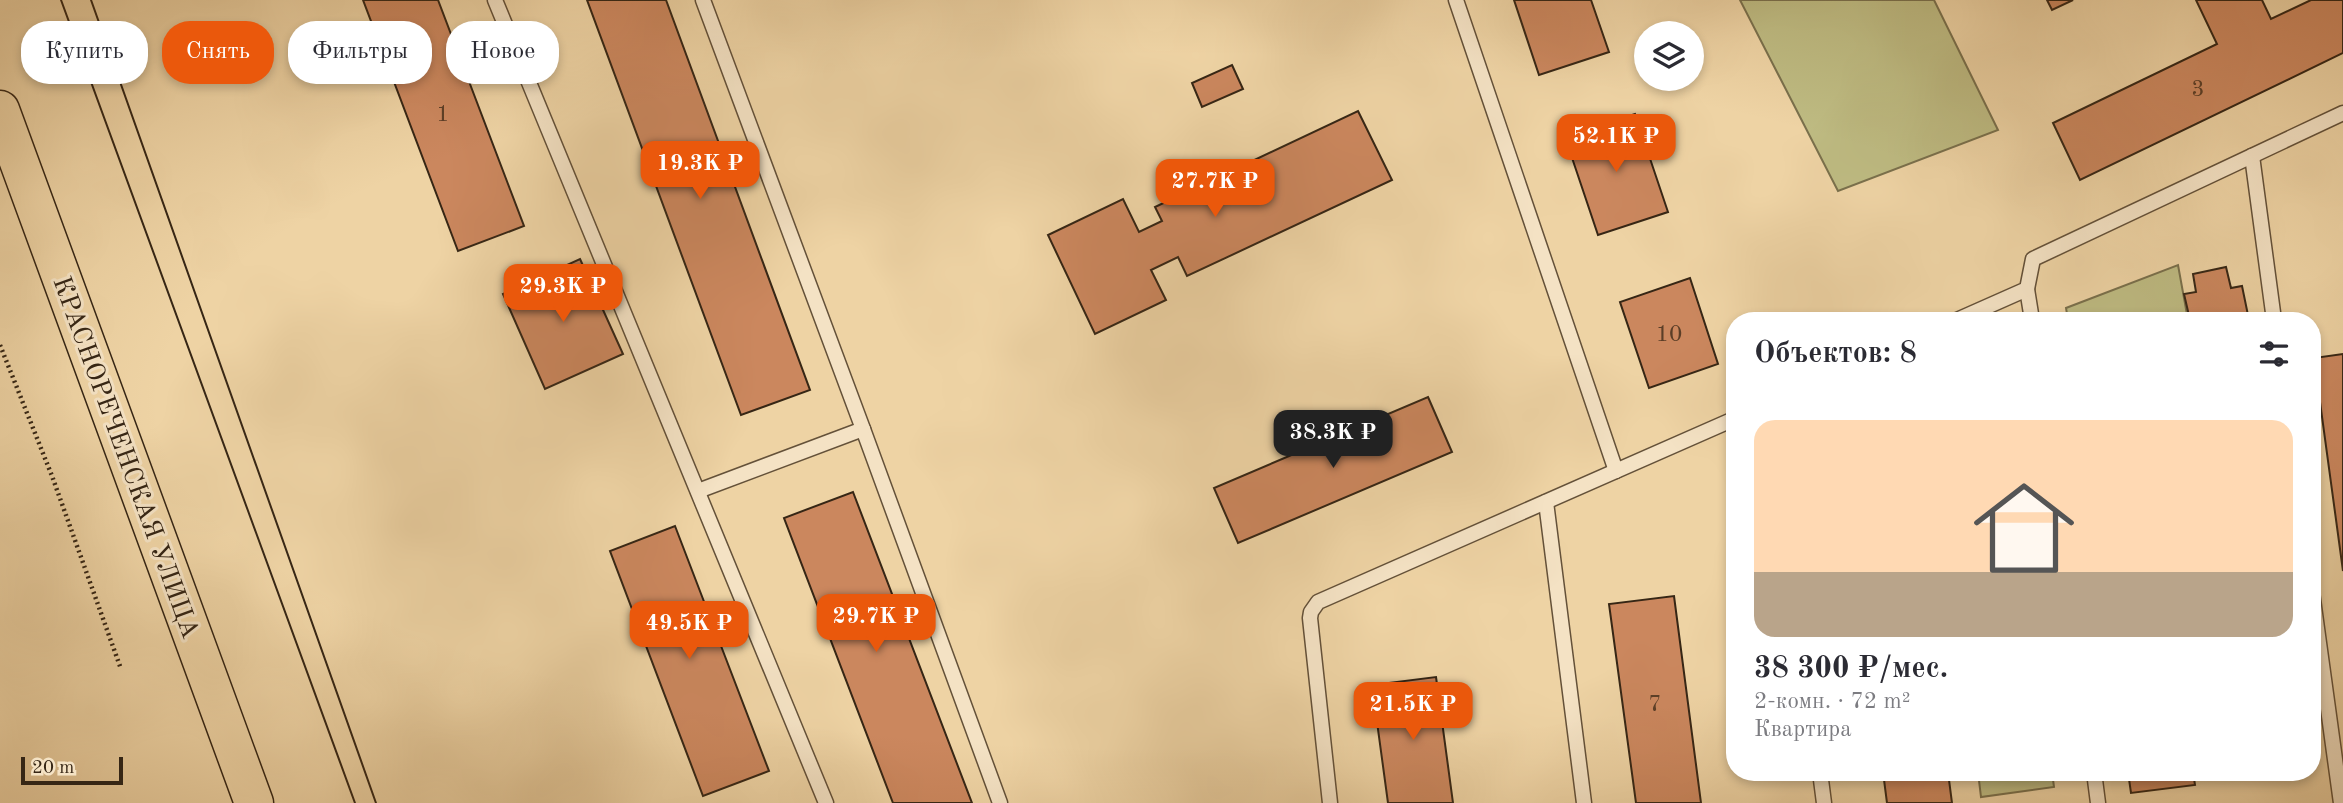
<!DOCTYPE html>
<html lang="ru">
<head>
<meta charset="utf-8">
<style>
	body { margin:0; font-family:"Old Standard TT",serif; background:#f2f2f3; color:#2b2b33; height:100vh; display:flex; flex-direction:column; font-size:26px; white-space:nowrap }
	* { box-sizing:border-box; margin:0 }
	p { font-size:23px; color:#7c7c81 }
	.icon { flex:none; width:38px; height:38px; fill:none; stroke:currentColor; stroke-width:2; stroke-linecap:round; stroke-linejoin:round }
	.map { position:relative; flex:1; overflow:hidden }
	.sheet { position:absolute; left:1726px; top:312px; width:595px; height:469px; display:flex; flex-direction:column; background:#fff; border-radius:28px; box-shadow:0 4px 10px #0003 }
	.sheet>* { flex:none }
	.guide { position:absolute; left:21px; top:21px; width:665px; height:63px; display:flex; gap:14px }
	.fabs { position:absolute; left:1634px; top:21px; display:grid; gap:14px }
	.fabs a { display:grid; place-items:center; width:70px; height:70px; border-radius:50%; background:#fff; box-shadow:0 4px 10px #0003; font-size:35px }
	.scale { position:absolute; left:21px; bottom:18px; width:102px; box-sizing:border-box; padding-left:7px; border:4px solid #362615; border-top:0; font-size:19px; line-height:24px; white-space:nowrap; color:#362615; -webkit-text-stroke:5px #f4e2c4; paint-order:stroke }
	.price { position:absolute; translate:-50% -60px; padding:0 16px; border-radius:14px; background:#ea580c; color:#fff; font-size:23px; line-height:46px; filter:drop-shadow(0 2px 4px #0008) }
	.price::after { content:''; position:absolute; left:50%; top:42px; width:21px; height:16px; margin-left:-10px; background:inherit; clip-path:polygon(0 0,100% 0,50% 100%) }
	.price.selected { background:#222; color:#fff }
	ul { padding:0; list-style:none }
	li { display:grid; align-content:center; gap:14px; height:371px; padding:0 28px }
	li span { display:grid; place-items:center; height:217px; border-radius:21px; color:#555 }
	li>.icon { margin-inline-start:auto }
	span .icon { width:126px; height:126px; fill:#fffc; stroke-width:1 }
	li b { font-size:30px }
	h2 { display:flex; justify-content:space-between; align-items:center; height:84px; padding:0 28px; font-size:30px }
	.tag { padding:0 24px; border-radius:28px; background:#fff; box-shadow:0 4px 10px #0003; font-size:24px; line-height:63px }
	.tag.selected { background:#ea580c; color:#fff }
	.map>svg:first-child { display:block }
	.park { fill:#bebb82; stroke:#7a704c; stroke-width:2 }
	.building { fill:#cb875e; stroke:#362615; stroke-width:2 }
	.lines { fill:none; stroke-linecap:round; stroke-linejoin:round }
	.lane-casing { stroke:#645139; stroke-width:17 }
	.primary-casing { stroke:#362615; stroke-width:41 }
	.path { stroke:#362615; stroke-width:4.5; stroke-dasharray:2 3.5; stroke-linecap:butt }
	.lane { stroke:#f4e2c4; stroke-width:14 }
	.primary { stroke:#eed3a4; stroke-width:38 }
	.tram { stroke:#362615; stroke-width:2 }
	.labels { text-anchor:middle; stroke-width:6; stroke-linejoin:round; paint-order:stroke }
	.number-label { font-size:23px; fill:#5b3e27 }
	.street-label { font-size:26px; fill:#362615; stroke:#f4e2c4 }
</style>
</head>
<body>
<div class="map">
<svg width="2343" height="803" viewBox="0 0 2343 803">
	<rect width="100%" height="100%" fill="#eed3a4"/>
	<filter id="stains"><feTurbulence type="fractalNoise" baseFrequency=".00286" numOctaves="4"/><feColorMatrix values="0 0 0 0 .2 0 0 0 0 .09 0 0 0 0 .02 0 0 0 .5 -.17"/></filter>
	<radialGradient id="worn" r=".72"><stop offset=".6" stop-color="#630" stop-opacity="0"/><stop offset="1" stop-color="#630" stop-opacity=".3"/></radialGradient>
	<g class="park">
		<path d="M 1740,0 L 1934,0 L 1998,130 L 1838,191 Z"/>
		<path d="M 2178,265 L 2188,320 L 2068,320 L 2066,308 Z"/>
		<path d="M 1978,772 L 2052,772 L 2054,787 L 1981,797 Z"/>
	</g>
	<g class="building">
		<path d="M 363,0 L 438,0 L 524,226 L 458,251 Z"/>
		<path d="M 587,0 L 666,0 L 810,390 L 741,415 Z"/>
		<path d="M 1514,0 L 1591,0 L 1609,52 L 1539,75 Z"/>
		<path d="M 2047,0 L 2073,0 L 2052,10 Z"/>
		<path d="M 2196,0 L 2262,0 L 2271,19 L 2311,0 L 2343,0 L 2343,53 L 2080,180 L 2053,123 L 2217,44 Z"/>
		<path d="M 1232,65 L 1243,89 L 1202,107 L 1192,83 Z"/>
		<path d="M 1358,111 L 1392,180 L 1187,276 L 1178,257 L 1151,270 L 1166,300 L 1095,334 L 1048,235 L 1123,199 L 1139,232 L 1162,221 L 1155,207 Z"/>
		<path d="M 1635,114 L 1668,212 L 1598,235 L 1565,137 Z"/>
		<path d="M 580,259 L 623,354 L 545,389 L 503,294 Z"/>
		<path d="M 2226,267 L 2231,288 L 2242,286 L 2249,320 L 2190,320 L 2184,294 L 2196,292 L 2193,274 Z"/>
		<path d="M 1690,278 L 1718,364 L 1649,388 L 1620,302 Z"/>
		<path d="M 2343,354 L 2343,571 L 2314,358 Z"/>
		<path d="M 1428,397 L 1452,452 L 1238,543 L 1214,488 Z"/>
		<path d="M 853,492 L 972,803 L 893,803 L 784,518 Z"/>
		<path d="M 675,526 L 769,771 L 703,796 L 610,551 Z"/>
		<path d="M 1674,596 L 1701,803 L 1636,803 L 1609,604 Z"/>
		<path d="M 1436,677 L 1453,803 L 1388,803 L 1372,685 Z"/>
		<path d="M 1883,772 L 1948,772 L 1952,803 L 1887,803 Z"/>
		<path d="M 2128,772 L 2193,772 L 2195,785 L 2131,793 Z"/>
	</g>
	<g class="lines">
		<g class="lane-casing">
			<g id="lane">
				<path d="M 495,0 L 826,803"/>
				<path d="M 703,0 L 863,429 L 1000,803"/>
				<path d="M 1456,0 L 1616,471"/>
				<path d="M 2252,156 L 2274,320"/>
				<path d="M 2027,289 L 2032,320"/>
				<path d="M 1957,320 L 2027,289 L 2033,259 L 2343,113"/>
				<path d="M 698,491 L 863,429"/>
				<path d="M 1546,502 L 1584,803"/>
				<path d="M 2312,592 L 2341,803"/>
				<path d="M 1820,772 L 1824,803"/>
				<path d="M 2094,772 L 2098,803"/>
				<path d="M 1330,803 L 1310,618 L 1311,612 L 1318,602 L 1734,419"/>
			</g>
		</g>
		<g class="primary-casing">
			<path id="primary" d="M 0,110 L 254,803"/>
		</g>
		<path class="path" d="M 0,345 L 52,476 L 121,669"/>
		<use href="#lane" class="lane"/>
		<use href="#primary" class="primary"/>
		<g class="tram">
			<path d="M 61,0 L 355,803"/>
			<path d="M 91,0 L 376,803"/>
		</g>
	</g>
	<g class="labels">
		<g class="number-label">
			<text x="2198" y="96">3</text>
			<text x="443" y="121">1</text>
			<text x="1669" y="341">10</text>
			<text x="1655" y="711">7</text>
		</g>
		<g class="street-label">
			<text transform="translate(127 457) rotate(70)" y="9">КРАСНОРЕЧЕНСКАЯ УЛИЦА</text>
		</g>
	</g>
	<rect width="100%" height="100%" filter="url(#stains)"/>
	<rect width="100%" height="100%" fill="url(#worn)"/>
</svg>
<div class="fabs">
<a><svg class="icon" aria-label="layers" viewBox="0 0 24 24"><path d="M12 4l9 5-9 5-9-5zM3 14l9 5 9-5"/></svg></a>
</div>
<div class="scale">20 m</div>
<b class="price" style="left:1616px;top:174px">52.1K ₽</b>
<b class="price" style="left:700px;top:201px">19.3K ₽</b>
<b class="price" style="left:1215px;top:219px">27.7K ₽</b>
<b class="price" style="left:563px;top:324px">29.3K ₽</b>
<b class="price selected" style="left:1333px;top:470px">38.3K ₽</b>
<b class="price" style="left:876px;top:654px">29.7K ₽</b>
<b class="price" style="left:689px;top:661px">49.5K ₽</b>
<b class="price" style="left:1413px;top:742px">21.5K ₽</b>
<div class="guide">
<a class="tag">Купить</a>
<a class="tag selected">Снять</a>
<a class="tag">Фильтры</a>
<a class="tag">Новое</a>
</div>
<section class="sheet">
<h2>Объектов: 8<svg class="icon" aria-label="filters" viewBox="0 0 24 24"><path d="M4 7h16M4 17h16"/><circle cx="9" cy="7" r="2"/><circle cx="15" cy="17" r="2"/></svg></h2>
<ul>
<li><span style="background:linear-gradient(#ffd9b3 70%,#b9a48a 0)"><svg class="icon" aria-label="home" viewBox="0 0 24 24"><path d="M3 11l9-7 9 7M6 9v11h12V9"/></svg></span><div><b>38 300 ₽/мес.</b><p>2-комн. · 72 m²</p><p>Квартира</p></div></li>
</ul>
</section>
</div>
</body>
</html>
